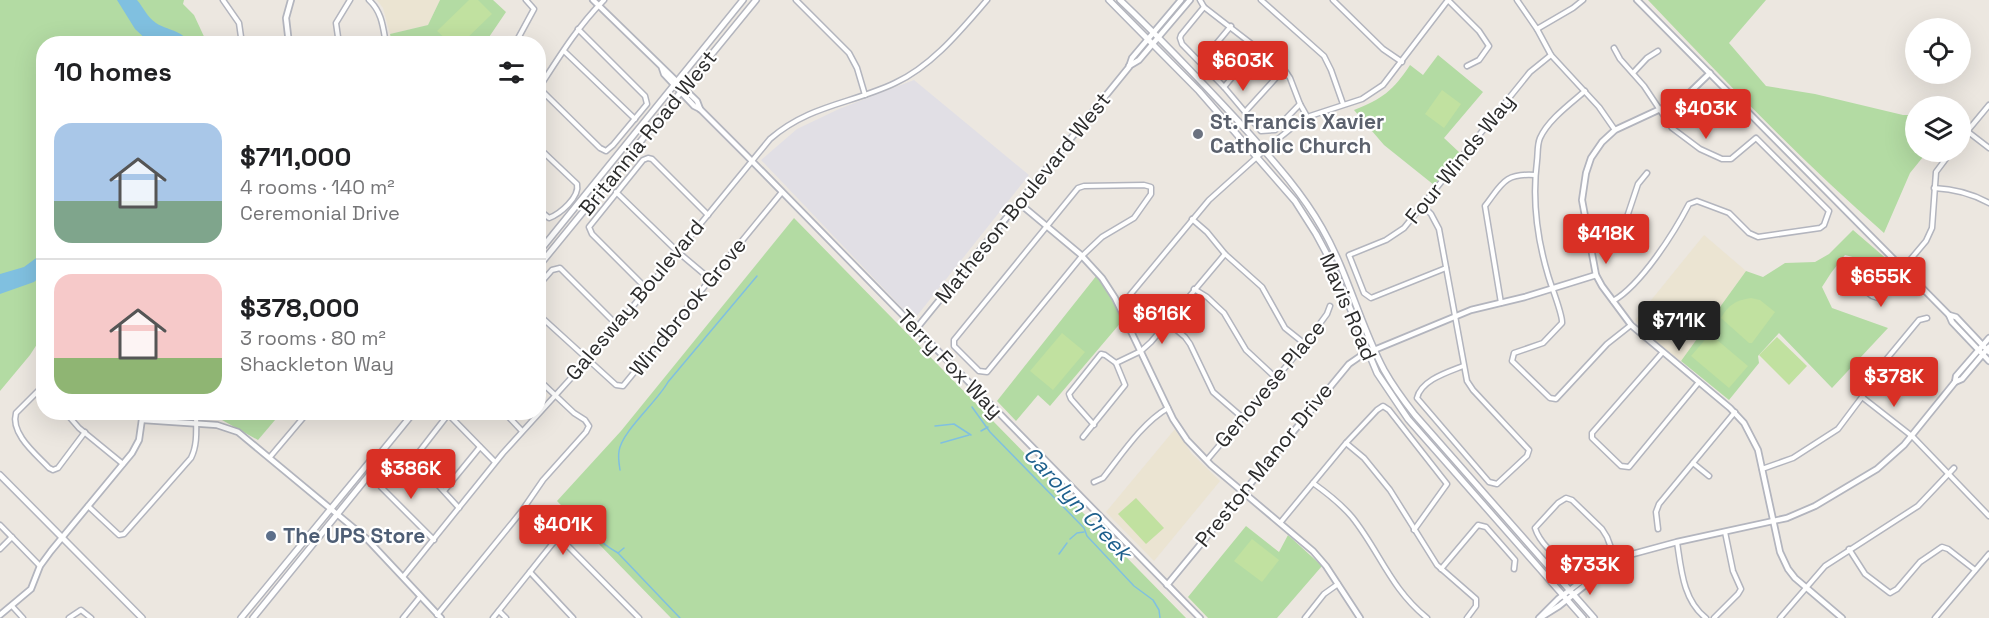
<!DOCTYPE html>
<html lang="en">
<head>
<meta charset="utf-8">
<style>
	body { margin:0; font-family:"Space Grotesk",sans-serif; background:#f2f2f2; color:#202124; height:100vh; display:flex; flex-direction:column; font-size:22px; white-space:nowrap }
	* { box-sizing:border-box; margin:0 }
	p { font-size:20px; color:#757577 }
	.icon { flex:none; width:33px; height:33px; fill:none; stroke:currentColor; stroke-width:2; stroke-linecap:round; stroke-linejoin:round }
	.map { position:relative; flex:1; overflow:hidden }
	.drawer { position:absolute; left:36px; top:36px; width:510px; height:384px; display:flex; flex-direction:column; background:#fff; border-radius:24px; box-shadow:0 6px 24px #0002 }
	.drawer>* { flex:none }
	.controls { position:absolute; left:1905px; top:18px; display:grid; gap:12px }
	.controls a { display:grid; place-items:center; width:66px; height:66px; border-radius:50%; background:#fff; box-shadow:0 6px 24px #0002; font-size:30px }
	.price { position:absolute; translate:-50% -51px; padding:0 14px; border-radius:6px; background:#d93025; color:#fff; font-size:20px; line-height:39px; filter:drop-shadow(0 2px 3px #0008) }
	.price::after { content:''; position:absolute; left:50%; top:36px; width:18px; height:14px; margin-left:-9px; background:inherit; clip-path:polygon(0 0,100% 0,50% 100%) }
	.price.selected { background:#222; color:#fff }
	ul { padding:0; list-style:none }
	li { display:flex; align-items:center; gap:18px; height:150px; padding:0 18px }
	li+li { border-top:2px solid #e0e0e0 }
	li span { display:grid; place-items:center; flex:none; width:168px; height:120px; border-radius:18px; color:#555 }
	li>.icon { margin-inline-start:auto }
	span .icon { width:72px; height:72px; fill:#fffc; stroke-width:1 }
	li b { font-size:26px }
	h2 { display:flex; justify-content:space-between; align-items:center; height:72px; padding:0 18px; font-size:26px }
	.map>svg:first-child { display:block }
	.industrial { fill:#e1dfe5 }
	.education { fill:#ebe4d2 }
	.green { fill:#b3dba3 }
	.pitch { fill:#c1e1a0 }
	.water { fill:#80c0e0 }
	.lines { fill:none; stroke-linecap:round; stroke-linejoin:round }
	.stream { stroke:#80c0e0; stroke-width:1.5 }
	.minor-casing { stroke:#b3b5be; stroke-width:7 }
	.tertiary-casing { stroke:#b3b5be; stroke-width:8 }
	.secondary-casing { stroke:#b3b5be; stroke-width:8 }
	.minor { stroke:#fff; stroke-width:4 }
	.tertiary { stroke:#fff; stroke-width:4.5 }
	.secondary { stroke:#fff; stroke-width:5 }
	.worship-dot { fill:#6b7280; stroke:#fff; stroke-width:2 }
	.service-dot { fill:#5c6f8a; stroke:#fff; stroke-width:2 }
	.labels { text-anchor:middle; stroke-width:4.5; stroke-linejoin:round; paint-order:stroke }
	.worship-label { font-size:21px; font-weight:bold; fill:#5b616d; stroke:#fff; text-anchor:start }
	.street-label { font-size:21px; fill:#2c2c2c; stroke:#fff }
	.service-label { font-size:21px; font-weight:bold; fill:#4e5e75; stroke:#fff; text-anchor:start }
	.water-label { font-size:22px; font-style:italic; fill:#1e608d; stroke:#fff }
</style>
</head>
<body>
<div class="map">
<svg width="1989" height="618" viewBox="0 0 1989 618">
	<rect width="100%" height="100%" fill="#ece7e0"/>
	<path class="industrial" d="M 914,80 L 1029,175 L 916,317 L 909,315 L 761,160 L 797,129 L 839,109 Z"/>
	<g class="education">
		<path d="M 377,0 L 440,0 L 428,25 L 390,34 L 383,8 Z"/>
		<path d="M 1704,235 L 1746,271 L 1681,361 L 1653,339 L 1635,320 Z"/>
		<path d="M 1175,429 L 1192,454 L 1220,481 L 1154,561 L 1106,512 Z"/>
	</g>
	<g class="green">
		<path d="M 0,0 L 184,0 L 183,4 L 194,15 L 207,43 L 44,44 L 43,335 L 30,355 L 0,391 Z"/>
		<path d="M 440,0 L 493,0 L 506,12 L 485,43 L 392,43 L 390,34 L 428,25 Z"/>
		<path d="M 1648,0 L 1766,0 L 1729,43 L 1766,86 L 1815,94 L 1903,115 L 1915,115 L 1916,152 L 1927,152 L 1910,173 L 1884,233 C 1801,160 1724,80 1648,0 Z"/>
		<path d="M 1438,55 L 1483,92 L 1444,138 L 1460,153 L 1434,185 L 1384,145 L 1354,110 C 1382,99 1393,91 1410,65 L 1423,75 Z"/>
		<path d="M 794,218 L 1186,618 L 671,618 L 557,501 L 621,431 Z"/>
		<path d="M 1853,230 L 1896,267 L 1890,277 L 1864,260 L 1845,255 L 1831,273 L 1822,287 L 1832,308 L 1888,328 L 1832,388 L 1779,333 L 1758,356 L 1759,363 L 1729,400 L 1681,361 L 1746,271 L 1763,277 L 1785,263 L 1815,262 L 1829,254 Z"/>
		<path d="M 1097,275 L 1113,299 L 1123,320 L 1050,406 L 1038,395 L 1016,421 L 997,401 Z"/>
		<path d="M 222,413 L 222,412 L 281,413 L 258,440 L 222,420 Z"/>
		<path d="M 1246,526 L 1279,552 L 1288,535 L 1322,566 L 1277,618 L 1208,618 L 1188,597 Z"/>
	</g>
	<g class="pitch">
		<path d="M 469,0 L 478,0 L 492,14 L 462,43 L 450,43 L 437,31 Z"/>
		<path d="M 1442,90 L 1461,104 L 1444,128 L 1425,114 Z"/>
		<path d="M 1751,298 L 1760,300 L 1775,312 L 1752,343 L 1749,343 L 1721,318 C 1728,305 1736,300 1751,298 Z"/>
		<path d="M 1062,333 L 1085,352 L 1053,390 L 1030,371 Z"/>
		<path d="M 1710,334 L 1748,366 L 1729,388 L 1691,356 Z"/>
		<path d="M 1777,337 L 1807,366 L 1789,385 L 1759,355 Z"/>
		<path d="M 1136,498 L 1164,528 L 1146,544 L 1118,514 Z"/>
		<path d="M 1252,539 L 1279,560 L 1262,582 L 1234,561 Z"/>
	</g>
	<g class="water">
		<path d="M 117,0 L 137,0 C 144,8 147,17 156,23 C 168,31 181,29 189,43 L 150,43 L 135,29 Z"/>
		<path d="M 43,253 L 43,274 L 34,282 L 0,294 L 0,274 L 24,267 Z"/>
	</g>
	<g class="lines">
		<g class="stream">
			<path d="M 972,407 L 990,432 L 1084,528 L 1087,536 L 1134,586 L 1153,600 L 1159,610 L 1160,618"/>
			<path d="M 935,426 L 954,424 L 971,435"/>
			<path d="M 981,431 L 988,427"/>
			<path d="M 941,443 L 969,435"/>
			<path d="M 620,470 C 619,464 618,457 619,451 C 622,431 657,402 668,382 L 757,276"/>
			<path d="M 605,514 C 588,534 599,542 618,553 L 680,618"/>
			<path d="M 1070,539 L 1077,533 L 1084,532"/>
			<path d="M 618,553 L 624,548"/>
			<path d="M 1059,554 L 1067,543"/>
		</g>
		<g class="minor-casing">
			<g id="minor">
				<path d="M 223,0 L 239,23 L 242,44"/>
				<path d="M 369,0 C 382,12 383,27 386,44"/>
				<path d="M 796,0 L 849,53 L 857,68 L 865,95"/>
				<path d="M 1200,0 L 1204,7 L 1284,69 L 1290,78 L 1300,104 L 1313,127"/>
				<path d="M 1261,0 L 1324,56 L 1331,70 L 1343,104"/>
				<path d="M 1333,0 L 1383,49 L 1402,62"/>
				<path d="M 1448,0 L 1479,31 L 1489,46 L 1479,60 L 1467,66"/>
				<path d="M 1517,0 L 1537,29 L 1551,55 L 1599,107 L 1615,130"/>
				<path d="M 1204,7 L 1181,35 L 1180,38 L 1182,44 L 1224,87 L 1261,131 L 1275,130 L 1300,104"/>
				<path d="M 1537,29 L 1573,8 L 1583,0"/>
				<path d="M 339,44 L 336,23 L 350,0"/>
				<path d="M 515,44 L 534,9 L 526,0"/>
				<path d="M 564,51 L 635,119"/>
				<path d="M 1201,62 L 1231,26"/>
				<path d="M 1633,73 L 1647,58 L 1658,51"/>
				<path d="M 1224,87 L 1258,47"/>
				<path d="M 539,88 L 600,148 L 606,151 L 613,145 L 647,104 L 645,96 L 578,29"/>
				<path d="M 539,88 C 559,57 578,26 604,0"/>
				<path d="M 1585,91 C 1570,104 1548,120 1540,138 C 1537,145 1538,154 1537,161 C 1532,200 1537,238 1548,275 C 1551,286 1563,315 1562,323 L 1543,343 L 1514,353 L 1512,361 L 1550,398 L 1556,399 L 1607,344 L 1631,325"/>
				<path d="M 1245,112 L 1284,69"/>
				<path d="M 1967,131 L 1989,148"/>
				<path d="M 1960,140 L 1989,105"/>
				<path d="M 538,147 L 577,184 C 580,197 560,214 549,218 L 538,209"/>
				<path d="M 1144,185 L 1151,187 L 1151,194 L 1134,218 L 1102,237 L 1082,256 L 987,372 L 979,371 L 954,346 L 954,340 L 1078,188 L 1084,186 Z"/>
				<path d="M 1934,188 C 1955,189 1971,193 1989,203"/>
				<path d="M 616,192 L 678,252 L 710,279"/>
				<path d="M 1423,206 L 1431,214 L 1439,229 L 1467,381 L 1473,390 L 1529,450 L 1527,456 L 1497,484 L 1489,482 L 1417,398 C 1421,380 1448,372 1463,366"/>
				<path d="M 1192,219 L 1207,232 L 1225,254 L 1262,287 L 1285,328 L 1305,344"/>
				<path d="M 1588,234 L 1616,227 L 1626,220 L 1638,184 L 1647,173"/>
				<path d="M 1446,268 L 1371,298 L 1364,293 L 1349,255 L 1386,240 L 1404,228 L 1530,72 L 1551,55"/>
				<path d="M 1850,278 L 1872,296 L 1878,298 L 1926,241 L 1932,228 L 1936,172 L 1951,152"/>
				<path d="M 538,286 L 552,270 L 560,268 L 617,325"/>
				<path d="M 646,288 L 592,234 L 589,227 L 643,160 L 648,158 L 652,159 L 708,215"/>
				<path d="M 1194,289 L 1207,297 L 1224,313 L 1246,350 L 1276,378"/>
				<path d="M 1613,301 C 1641,285 1674,233 1689,204 L 1697,201 L 1729,213 L 1749,233 L 1758,237 L 1820,228 L 1824,225 L 1829,211 L 1756,138 L 1731,159 L 1722,159 L 1700,149 L 1672,128 L 1644,86 L 1620,59 L 1614,48"/>
				<path d="M 1501,303 L 1485,206 C 1502,184 1504,173 1535,175"/>
				<path d="M 1120,307 L 1209,200 L 1268,147 L 1299,122 L 1310,116 L 1362,99 L 1383,85 L 1448,0"/>
				<path d="M 538,314 L 616,385 L 623,386 L 782,192"/>
				<path d="M 1167,322 L 1185,337 L 1190,344 L 1213,392 L 1243,418"/>
				<path d="M 1662,353 L 1592,433 L 1592,438 L 1621,466 L 1629,467 L 1699,382"/>
				<path d="M 44,385 L 16,413 C 10,434 37,455 49,468 L 53,470 L 58,468 L 85,432"/>
				<path d="M 1862,397 L 1913,437 L 1989,516"/>
				<path d="M 65,412 L 79,428 L 123,464"/>
				<path d="M 450,412 L 419,452 L 426,472 L 459,508"/>
				<path d="M 504,412 L 522,431"/>
				<path d="M 449,415 L 495,462"/>
				<path d="M 1094,425 L 1071,399 L 1069,394 L 1101,354 L 1105,355 L 1116,363"/>
				<path d="M 1083,437 L 1125,385 L 1116,363 L 1141,351 L 1151,342 L 1225,254"/>
				<path d="M 1346,443 L 1364,458 L 1390,490 L 1437,565 L 1476,599 L 1476,606 L 1467,618"/>
				<path d="M 270,457 L 308,412"/>
				<path d="M 405,458 C 395,461 382,476 381,487 L 434,540"/>
				<path d="M 1207,460 L 1305,344 L 1327,314 L 1330,306"/>
				<path d="M 1693,463 L 1709,476"/>
				<path d="M 1762,469 L 1793,458 L 1838,429 L 1862,397 L 1880,367 L 1919,320 L 1927,318"/>
				<path d="M 1094,482 L 1103,478 C 1122,454 1142,423 1168,408"/>
				<path d="M 1313,483 C 1327,493 1341,504 1352,517 C 1380,552 1390,588 1427,618"/>
				<path d="M 444,491 L 480,447"/>
				<path d="M 88,506 L 119,535 L 124,534 L 191,458 C 198,444 196,428 196,412"/>
				<path d="M 1280,523 L 1346,443 L 1377,410 L 1383,406 L 1389,410 L 1447,484 L 1414,530"/>
				<path d="M 0,525 L 40,566"/>
				<path d="M 1658,529 L 1656,512 L 1659,504 L 1735,412"/>
				<path d="M 1677,542 C 1681,568 1683,601 1706,618"/>
				<path d="M 0,549 L 12,537"/>
				<path d="M 1849,549 L 1865,574 L 1890,593 L 1897,589 L 1920,562 L 1942,547 L 1948,549 L 1975,570"/>
				<path d="M 1567,562 C 1554,557 1539,541 1535,528 L 1558,503 L 1566,498 L 1572,500 L 1602,529 L 1607,537 L 1616,561"/>
				<path d="M 1441,569 L 1478,525 L 1486,527 L 1515,560 L 1514,569"/>
				<path d="M 530,572 L 573,618"/>
				<path d="M 403,577 L 503,453 L 602,344 L 770,139 C 809,105 851,104 895,83 C 932,66 961,30 987,0"/>
				<path d="M 12,606 L 23,618"/>
				<path d="M 499,611 L 506,618"/>
				<path d="M 437,615 L 521,512 L 543,480 L 586,432 L 589,426 L 585,420 L 574,413 L 538,379"/>
				<path d="M 69,618 L 81,610 L 91,618"/>
				<path d="M 403,618 L 420,597"/>
				<path d="M 493,618 L 553,543 L 558,540 L 564,542 L 639,618"/>
				<path d="M 1305,618 L 1324,594 L 1338,584"/>
				<path d="M 1714,618 L 1738,594 L 1741,589 L 1733,571 L 1725,532"/>
				<path d="M 1780,618 L 1825,566 L 1918,506 L 1954,468"/>
				<path d="M 1935,618 L 1989,554"/>
			</g>
		</g>
		<g class="tertiary-casing">
			<g id="tertiary">
				<path d="M 593,0 L 697,101 L 700,109"/>
				<path d="M 1637,0 L 1949,315 L 1956,317 L 1989,352"/>
				<path d="M 289,44 L 286,18 L 291,0"/>
				<path d="M 1129,66 L 1139,60 L 1190,0"/>
				<path d="M 662,68 L 664,74 L 694,106 L 700,109 L 746,155 L 1200,618"/>
				<path d="M 1710,73 L 1684,98 L 1615,130 L 1602,142 L 1591,158 L 1586,173 L 1582,200 L 1596,275 L 1602,286 L 1631,325 L 1730,408 L 1744,423 L 1758,450 L 1780,552 L 1788,569 L 1795,578 L 1842,618"/>
				<path d="M 1019,203 L 1080,254 L 1102,278 L 1115,298 L 1173,419 L 1187,440 L 1211,465 L 1313,551 L 1326,566 L 1360,618"/>
				<path d="M 1949,315 L 1952,322 L 1989,361"/>
				<path d="M 916,329 L 1129,67 L 1132,58 L 1181,0"/>
				<path d="M 1955,382 L 1962,379 L 1989,347"/>
				<path d="M 143,420 L 217,425 L 238,432 L 367,539 L 441,618"/>
				<path d="M 1167,585 L 1349,364 L 1362,355 L 1471,310 L 1525,297 L 1596,275"/>
				<path d="M 0,615 L 31,589 L 40,566 L 51,551 L 132,453 L 139,440 L 143,412"/>
				<path d="M 1539,618 L 1558,599 L 1600,567 L 1629,555 L 1677,542 L 1787,518 L 1815,506 L 1877,469 L 1904,445 L 1955,382 L 1956,376 L 1989,338"/>
				<path d="M 1540,618 L 1559,606 L 1603,571 L 1606,567"/>
			</g>
		</g>
		<g class="secondary-casing">
			<g id="secondary">
				<path d="M 1109,0 L 1199,91 L 1295,201 L 1316,234 L 1330,260 L 1377,373 L 1408,419 L 1583,618"/>
				<path d="M 1120,0 C 1161,39 1200,80 1238,121 C 1268,155 1300,189 1322,228 C 1348,273 1360,325 1384,370 C 1393,386 1404,401 1415,415 L 1594,618"/>
				<path d="M 538,253 L 743,0"/>
				<path d="M 538,267 L 756,0"/>
				<path d="M 0,475 L 142,618"/>
				<path d="M 241,618 L 371,460 L 379,455 L 414,412"/>
				<path d="M 253,618 L 378,464 L 379,455"/>
			</g>
		</g>
		<use href="#minor" class="minor"/>
		<use href="#tertiary" class="tertiary"/>
		<use href="#secondary" class="secondary"/>
	</g>
	<circle class="worship-dot" cx="1198" cy="134" r="6"/>
	<circle class="service-dot" cx="271" cy="536" r="6"/>
	<g class="labels">
		<g class="worship-label">
			<text x="1210" y="129">St. Francis Xavier<tspan x="1210" dy="24">Catholic Church</tspan></text>
		</g>
		<g class="street-label">
			<text transform="translate(648 133) rotate(-51)" y="7">Britannia Road West</text>
			<text transform="translate(1460 159) rotate(-51)" y="7">Four Winds Way</text>
			<text transform="translate(1023 198) rotate(-51)" y="7">Matheson Boulevard West</text>
			<text transform="translate(635 300) rotate(-50)" y="7">Galesway Boulevard</text>
			<text transform="translate(688 307) rotate(-51)" y="7">Windbrook Grove</text>
			<text transform="translate(1348 307) rotate(67)" y="7">Mavis Road</text>
			<text transform="translate(950 364) rotate(46)" y="7">Terry Fox Way</text>
			<text transform="translate(1270 384) rotate(-50)" y="7">Genovese Place</text>
			<text transform="translate(1264 465) rotate(-51)" y="7">Preston Manor Drive</text>
		</g>
		<g class="service-label">
			<text x="283" y="543">The UPS Store</text>
		</g>
		<g class="water-label">
			<text transform="translate(1078 503) rotate(47)" y="8">Carolyn Creek</text>
		</g>
	</g>
</svg>
<div class="controls">
<a><svg class="icon" aria-label="locate" viewBox="0 0 24 24"><circle cx="12" cy="12" r="6"/><path d="M12 2v4M12 18v4M2 12h4M18 12h4"/></svg></a>
<a><svg class="icon" aria-label="layers" viewBox="0 0 24 24"><path d="M12 4l9 5-9 5-9-5zM3 14l9 5 9-5"/></svg></a>
</div>
<b class="price" style="left:1243px;top:92px">$603K</b>
<b class="price" style="left:1706px;top:140px">$403K</b>
<b class="price" style="left:1606px;top:265px">$418K</b>
<b class="price" style="left:1881px;top:308px">$655K</b>
<b class="price" style="left:1162px;top:345px">$616K</b>
<b class="price selected" style="left:1679px;top:352px">$711K</b>
<b class="price" style="left:1894px;top:408px">$378K</b>
<b class="price" style="left:411px;top:500px">$386K</b>
<b class="price" style="left:563px;top:556px">$401K</b>
<b class="price" style="left:1590px;top:596px">$733K</b>
<section class="drawer">
<h2>10 homes<svg class="icon" aria-label="filters" viewBox="0 0 24 24"><path d="M4 7h16M4 17h16"/><circle cx="9" cy="7" r="2"/><circle cx="15" cy="17" r="2"/></svg></h2>
<ul>
<li><span style="background:linear-gradient(#a9c7e8 65%,#7fa58c 0)"><svg class="icon" aria-label="home" viewBox="0 0 24 24"><path d="M3 11l9-7 9 7M6 9v11h12V9"/></svg></span><div><b>$711,000</b><p>4 rooms · 140 m²</p><p>Ceremonial Drive</p></div></li>
<li><span style="background:linear-gradient(#f6c9c9 70%,#8fb573 0)"><svg class="icon" aria-label="home" viewBox="0 0 24 24"><path d="M3 11l9-7 9 7M6 9v11h12V9"/></svg></span><div><b>$378,000</b><p>3 rooms · 80 m²</p><p>Shackleton Way</p></div></li>
</ul>
</section>
</div>
</body>
</html>
